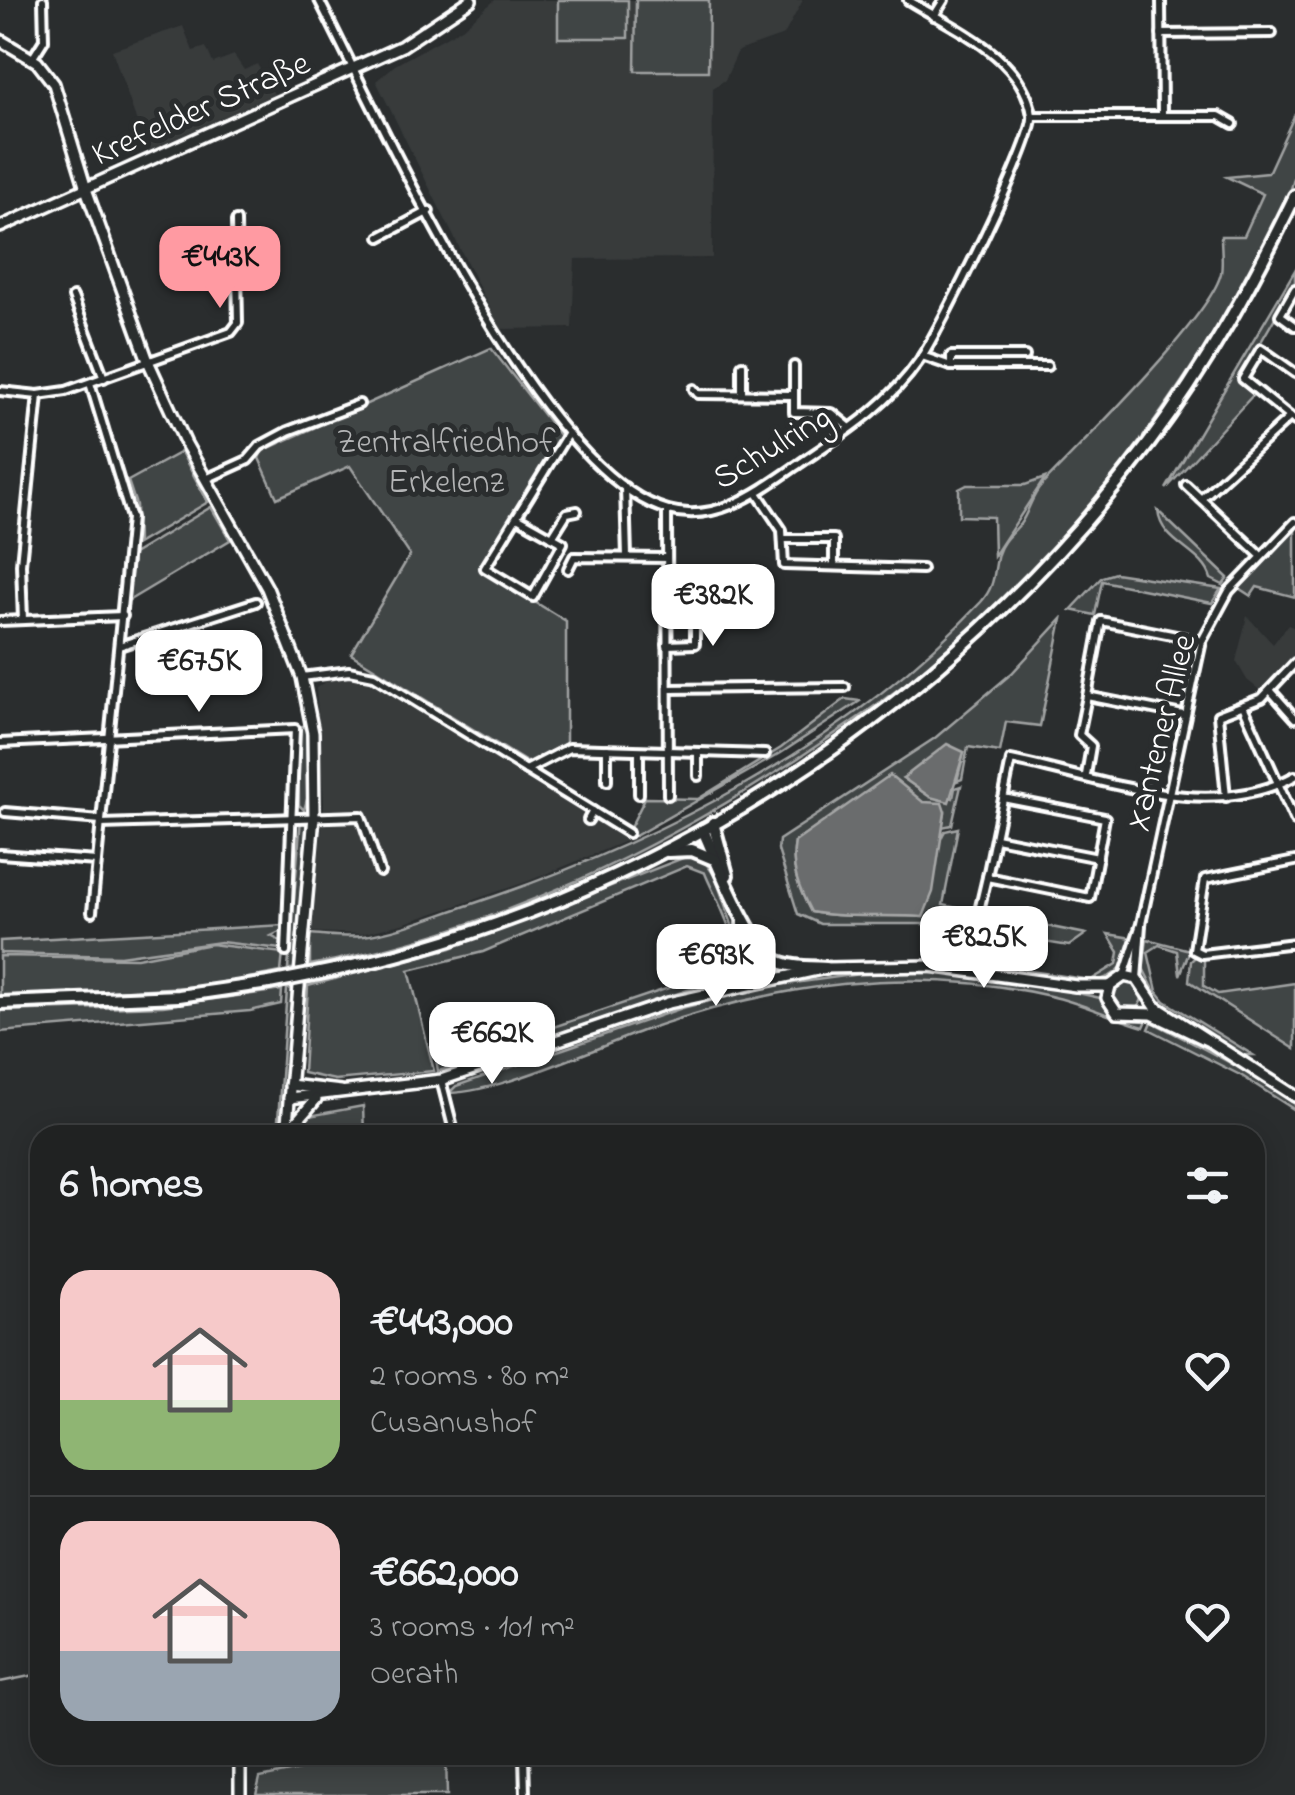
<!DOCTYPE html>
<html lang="en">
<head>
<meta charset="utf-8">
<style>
	body { margin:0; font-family:"Indie Flower",sans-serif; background:#2d2f2f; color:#f1f3f6; height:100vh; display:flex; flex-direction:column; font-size:38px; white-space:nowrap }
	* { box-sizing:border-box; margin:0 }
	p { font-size:32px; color:#a2a4a5 }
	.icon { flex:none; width:55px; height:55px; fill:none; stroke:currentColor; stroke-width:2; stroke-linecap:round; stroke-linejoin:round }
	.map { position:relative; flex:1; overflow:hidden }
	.sheet { position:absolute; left:30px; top:1125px; width:1235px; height:640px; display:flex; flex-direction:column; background:#202222; border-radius:30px; box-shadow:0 5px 25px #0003,0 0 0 2px #3d3f40 }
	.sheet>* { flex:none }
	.price { position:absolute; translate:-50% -85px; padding:0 22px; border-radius:20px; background:#fff; color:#222; font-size:32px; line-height:65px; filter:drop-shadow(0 2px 5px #0008) }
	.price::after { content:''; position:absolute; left:50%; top:60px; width:30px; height:22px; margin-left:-15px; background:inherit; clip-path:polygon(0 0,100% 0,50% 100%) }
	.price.selected { background:#ff9aa2; color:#111 }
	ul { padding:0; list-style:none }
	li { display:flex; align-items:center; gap:30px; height:250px; padding:0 30px }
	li+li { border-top:2px solid #3d3f40 }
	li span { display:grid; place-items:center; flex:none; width:280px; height:200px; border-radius:30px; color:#555 }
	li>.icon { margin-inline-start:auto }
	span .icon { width:120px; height:120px; fill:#fffc; stroke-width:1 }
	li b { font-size:42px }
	h2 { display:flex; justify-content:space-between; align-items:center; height:120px; padding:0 30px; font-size:42px }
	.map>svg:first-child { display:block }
	.built { fill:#373a3b }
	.green { fill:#414445; stroke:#a0a2a2; stroke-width:2.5 }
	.water { fill:#6a6c6d; stroke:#a6a7a7; stroke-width:2.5 }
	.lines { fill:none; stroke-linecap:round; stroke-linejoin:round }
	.stream { stroke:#a6a7a7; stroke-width:2.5 }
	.street-casing { stroke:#fff; stroke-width:14 }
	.secondary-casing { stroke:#fff; stroke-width:16 }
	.primary-casing { stroke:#fff; stroke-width:18 }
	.street { stroke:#2a2d2e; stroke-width:6 }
	.secondary { stroke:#2a2d2e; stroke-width:9 }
	.primary { stroke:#2a2d2e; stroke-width:10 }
	.primary-bridge-casing { stroke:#fff; stroke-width:18; stroke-linecap:butt }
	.primary-bridge { stroke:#2a2d2e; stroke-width:10 }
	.labels { text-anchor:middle; stroke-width:10; stroke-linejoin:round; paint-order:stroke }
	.street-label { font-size:35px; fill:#fff; stroke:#2a2d2e }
	.park-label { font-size:35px; fill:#b3b4b5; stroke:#2a2d2e }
</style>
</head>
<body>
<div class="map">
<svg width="1295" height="1795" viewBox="0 0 1295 1795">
	<rect width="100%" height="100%" fill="#2a2d2e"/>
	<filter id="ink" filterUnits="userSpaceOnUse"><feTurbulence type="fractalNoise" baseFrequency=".01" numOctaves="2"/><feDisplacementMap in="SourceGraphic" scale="20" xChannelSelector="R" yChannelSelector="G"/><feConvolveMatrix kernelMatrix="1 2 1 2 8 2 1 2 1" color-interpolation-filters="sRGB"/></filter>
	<g filter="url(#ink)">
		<g class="built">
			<path d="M 495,0 L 803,0 L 784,35 L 738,51 L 725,80 L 713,88 L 712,258 L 575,259 L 572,328 L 500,329 L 376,81 L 395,65 L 462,28 Z"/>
			<path d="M 183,26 L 193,51 L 206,47 L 213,63 L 234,55 L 244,70 L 257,64 L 274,94 L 147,151 L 112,50 Z"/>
			<path d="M 1247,616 L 1273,644 L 1288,625 L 1295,628 L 1295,655 L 1262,692 L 1247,680 L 1236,661 Z"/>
			<path d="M 354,676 L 399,694 L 633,838 L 529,881 L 402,924 L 361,934 L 311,932 L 324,804 L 316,688 L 331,678 Z"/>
		</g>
		<g class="green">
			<rect x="558" y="0" width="70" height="38"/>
			<path d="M 636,0 L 709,0 L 708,71 L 635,71 Z"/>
			<path d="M 1295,114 C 1295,132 1295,156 1295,174 C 1284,226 1229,308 1200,354 C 1144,441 1081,522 1008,596 C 954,651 888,698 824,741 C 667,847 498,931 310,965 L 310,934 C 327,935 346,938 363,936 C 400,931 437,915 472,904 C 656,843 847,745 981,602 C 996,585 993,573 998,554 C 1002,540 1012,534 1020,524 C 1029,512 1031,496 1042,485 C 1077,448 1212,316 1221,273 C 1223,262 1221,247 1221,236 L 1244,236 L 1263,194 L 1227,177 L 1268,173 Z"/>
			<path d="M 1295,270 L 1295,283 L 1239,380 L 1255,393 L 1166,489 Z"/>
			<path d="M 491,348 L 560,436 L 479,568 L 566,621 L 566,743 L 528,763 L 351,654 L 410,555 L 350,466 L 277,498 L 259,458 L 262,451 Z"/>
			<path d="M 181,452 L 208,502 L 137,544 L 136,505 L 128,481 Z"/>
			<path d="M 1045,478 L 994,556 L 993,517 L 959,516 L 959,489 L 967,485 L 1025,485 Z"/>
			<path d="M 211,507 L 230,540 L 128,601 L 133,554 Z"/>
			<path d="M 1158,511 L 1228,578 L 1223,585 L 1211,579 C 1204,551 1161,544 1158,511 Z"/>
			<path d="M 1295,526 L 1295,597 L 1257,587 L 1251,596 L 1237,587 Z"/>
			<path d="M 1115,573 L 1221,589 L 1212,603 L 1102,581 L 1095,615 L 1071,610 L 1102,577 Z"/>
			<path d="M 1062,619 L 1040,726 L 1006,722 L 1000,752 L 968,747 L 962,779 L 957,781 L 964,753 L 903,778 L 923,792 L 953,798 L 955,788 L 961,786 L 952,825 L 942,827 L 945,812 L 819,826 L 795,842 C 790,868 799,889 811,912 C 847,919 886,914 923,917 C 933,893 933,848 945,831 L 958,828 L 943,905 L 977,912 L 973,931 L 933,924 L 820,924 L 798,914 L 778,850 L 779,840 L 935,738 L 1012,673 Z"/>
			<path d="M 845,699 L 860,701 L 781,753 L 635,836 L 628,832 L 645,798 L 698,799 L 781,748 Z"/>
			<path d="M 303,726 L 308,733 L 309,792 L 304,810 L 299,805 L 298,727 Z"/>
			<path d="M 301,818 L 307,826 L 294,969 L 288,969 Z"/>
			<path d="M 688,856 L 702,858 L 715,876 L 743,956 L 743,967 L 736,973 L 505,1054 L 438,1071 L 436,1059 L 506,1043 L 728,968 C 744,941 715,899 705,873 L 687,866 L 483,952 L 409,970 L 434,1071 L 335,1080 L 303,1073 L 308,986 L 451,948 Z"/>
			<path d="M 982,913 L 1086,934 L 1069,946 L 976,931 Z"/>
			<path d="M 284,925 L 282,931 L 271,936 L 282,942 L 281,949 L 221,942 L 120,956 L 0,953 L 0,941 Z"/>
			<path d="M 1108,934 L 1132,938 C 1126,963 1121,977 1094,981 L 935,957 L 1091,980 L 1117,964 L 1119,952 Z"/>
			<path d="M 1147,939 L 1190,950 L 1180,975 L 1177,951 L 1159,945 L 1148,952 L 1157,991 L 1165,1001 L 1253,1055 L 1243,1055 L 1160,1002 L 1143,968 Z"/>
			<path d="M 211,944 L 283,953 L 281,972 L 206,986 L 0,997 L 0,956 L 137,958 Z"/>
			<path d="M 1199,953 L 1204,956 L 1204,986 L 1218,994 L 1295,983 L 1295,1049 L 1189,981 L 1191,961 Z"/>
			<path d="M 867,973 L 968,973 L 1020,980 L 1100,998 L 1121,1018 L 1149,1016 L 1144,1027 C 1112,1018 1082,1003 1050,996 C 912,964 776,984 645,1030 C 593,1049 500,1092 449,1093 L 456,1086 L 682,1008 L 765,987 Z"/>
			<circle cx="1127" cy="996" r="15"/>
			<path d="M 292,988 L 282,1135 L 277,1135 L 287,989 Z"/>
			<path d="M 282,990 L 281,1004 L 250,1011 L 0,1032 L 0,1011 L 163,1006 Z"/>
			<path d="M 1152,1022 C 1204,1049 1247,1069 1295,1104 L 1295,1110 L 1242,1076 L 1149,1029 Z"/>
			<path d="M 363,1106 L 364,1135 L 300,1135 L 309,1116 Z"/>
			<path d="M 372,1755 L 446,1755 L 447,1795 L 256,1795 L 260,1778 Z"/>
		</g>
		<g class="water">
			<path d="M 947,744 L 964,752 L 949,802 L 930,797 L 903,778 Z"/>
			<path d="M 890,775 L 923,802 L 942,803 L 945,812 L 933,892 L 923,917 C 886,914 847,919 811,912 C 799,889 790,868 795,842 Z"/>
		</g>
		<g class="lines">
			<path class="stream" d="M 0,1682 L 40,1674"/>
			<g class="street-casing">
				<g id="street">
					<path d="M 319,0 C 382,121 536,473 668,510 C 718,524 761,490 799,464 C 844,433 888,406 919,361 C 938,333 1036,139 1032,115 C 1023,56 953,28 908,0"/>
					<path d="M 1161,0 L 1162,115"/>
					<path d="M 934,16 L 944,0"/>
					<path d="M 1161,34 L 1272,33"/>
					<path d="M 32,59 L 44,40 L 43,0"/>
					<path d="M 1033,116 L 1219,116 L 1233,124"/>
					<path d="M 380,237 L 429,211"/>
					<path d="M 1295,289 L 1280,315 L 1295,326"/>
					<path d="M 73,297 L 104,378"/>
					<path d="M 922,356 L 951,366 L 1047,366"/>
					<path d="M 794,366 L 794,412 L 832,413 L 850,428"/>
					<path d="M 951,366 L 951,356 L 1025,356"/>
					<path d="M 1295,373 L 1261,349 L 1243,379 L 1295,421"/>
					<path d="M 90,383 L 131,518 L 92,912"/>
					<path d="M 694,389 L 698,394 L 793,395"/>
					<path d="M 0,391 L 38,395 L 66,391 L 231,332 L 238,323 L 236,221"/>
					<path d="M 742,394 L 742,365"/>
					<path d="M 206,479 L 248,460 L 260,446 L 288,431 L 359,404"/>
					<path d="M 1186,485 L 1201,499"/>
					<path d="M 625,487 L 627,557"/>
					<path d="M 757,493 L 782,530 L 784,565 L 922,569"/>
					<path d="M 667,510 L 668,795"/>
					<path d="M 517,517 L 563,543 L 533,597 L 485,568 L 568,433"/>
					<path d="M 552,537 L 567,513 L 577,511"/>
					<path d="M 784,539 L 834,539 L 834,566"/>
					<path d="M 1259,554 L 1201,499 L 1290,417"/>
					<path d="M 568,569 L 574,557 L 666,558"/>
					<path d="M 666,595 L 695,597 L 695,644 L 667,645"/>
					<path d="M 23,620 L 21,564 L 38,395"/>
					<path d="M 0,621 L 123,616"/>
					<path d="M 119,646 L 256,602"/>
					<path d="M 302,677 L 349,671 L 374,676 L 628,833"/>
					<path d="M 668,689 L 845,687"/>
					<path d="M 1270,690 L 1295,718"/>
					<path d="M 1244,708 L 1295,821"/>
					<path d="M 1183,715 L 1087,696 L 1101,621 L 1202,641"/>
					<path d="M 0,743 L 295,729 L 286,952"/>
					<path d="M 639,751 L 639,794"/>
					<path d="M 526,770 L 569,748 L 765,754"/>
					<path d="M 1086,775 L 1091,746 L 1079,735 L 1087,696"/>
					<path d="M 698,776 L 698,754"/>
					<path d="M 607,781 L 607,749"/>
					<path d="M 1226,797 L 1218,715 L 1262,698 L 1295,663"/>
					<path d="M 1003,798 L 1105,818 L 1090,898 L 987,877 L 1011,760 C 1099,778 1209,823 1295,776"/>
					<path d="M 5,812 L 101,820"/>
					<path d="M 588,820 L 593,811"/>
					<path d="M 101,824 L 361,816 L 380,872"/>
					<path d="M 996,838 L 1098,858"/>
					<path d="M 0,854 L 97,861"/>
					<path d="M 1295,861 L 1205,879 L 1194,950 L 1202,954 L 1295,943"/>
					<path d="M 979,911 L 987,877"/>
					<path d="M 1124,976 L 1141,924 L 1202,641 L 1229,591 L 1295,522"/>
					<path d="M 1137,979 L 1141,925"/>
					<path d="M 441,1080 L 455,1135"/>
					<path d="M 524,1755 L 525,1795"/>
				</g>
			</g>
			<g class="secondary-casing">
				<g id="secondary">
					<path d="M 0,40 L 37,62 L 54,84 L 86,189 L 148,361 L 186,444 L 267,588 L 302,677 L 313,733 L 314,816 L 286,1135"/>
					<path d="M 0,227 L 402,46 L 471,0"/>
					<path d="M 1213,1043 L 1152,1014 L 1117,1013 L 1107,998 L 1110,986 L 1124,976 L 1137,979 L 1155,1006 L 1295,1096"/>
					<path d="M 290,1085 L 341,1091"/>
					<path d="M 289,1098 L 441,1080 L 668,1003 L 826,968 L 930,966 L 1076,986 L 1110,986"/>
					<path d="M 287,1133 L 316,1099"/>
					<path d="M 240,1755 L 240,1795"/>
				</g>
			</g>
			<g class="primary-casing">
				<g id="primary">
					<path d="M 713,823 L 727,875"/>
					<path d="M 703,830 C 715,858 749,944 773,959 C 789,968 808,967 826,968"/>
					<path d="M 668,851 L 692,850 L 716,860"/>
					<path d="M 743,924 L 754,981"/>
					<path d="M 756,946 L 766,978"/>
					<path d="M 320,973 C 648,907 949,708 1149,443 C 1207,366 1253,282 1295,196"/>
					<path d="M 0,1003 L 179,996 L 269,983"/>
				</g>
			</g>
			<use href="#street" class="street"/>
			<use href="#secondary" class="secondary"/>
			<use href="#primary" class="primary"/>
			<g class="primary-bridge-casing">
				<path id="primary-bridge" d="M 269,983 L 320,973"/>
			</g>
			<use href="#primary-bridge" class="primary-bridge"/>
		</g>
	</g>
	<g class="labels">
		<g class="street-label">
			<text transform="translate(200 107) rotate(-24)" y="12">Krefelder Straße</text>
			<text transform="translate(771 446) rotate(-31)" y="12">Schulring</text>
			<text transform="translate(1159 732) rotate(-76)" y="12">Xantener Allee</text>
		</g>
		<g class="park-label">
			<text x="446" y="452">Zentralfriedhof<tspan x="446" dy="40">Erkelenz</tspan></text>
		</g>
	</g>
</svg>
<b class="price selected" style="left:220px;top:311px">€443K</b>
<b class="price" style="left:713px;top:649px">€382K</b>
<b class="price" style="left:199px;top:715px">€675K</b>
<b class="price" style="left:984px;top:991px">€825K</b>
<b class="price" style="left:716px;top:1009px">€693K</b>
<b class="price" style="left:492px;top:1087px">€662K</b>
<section class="sheet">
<h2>6 homes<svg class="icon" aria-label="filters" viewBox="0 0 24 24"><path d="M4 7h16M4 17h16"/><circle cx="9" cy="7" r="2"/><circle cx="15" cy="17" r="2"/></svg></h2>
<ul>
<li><span style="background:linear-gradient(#f6c9c9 65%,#8fb573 0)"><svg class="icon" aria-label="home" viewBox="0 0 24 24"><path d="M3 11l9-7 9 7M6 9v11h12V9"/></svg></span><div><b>€443,000</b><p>2 rooms · 80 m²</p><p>Cusanushof</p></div><svg class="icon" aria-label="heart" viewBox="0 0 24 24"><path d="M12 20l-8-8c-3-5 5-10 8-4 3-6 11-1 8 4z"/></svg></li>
<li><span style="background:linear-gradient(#f6c9c9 65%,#9aa5b1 0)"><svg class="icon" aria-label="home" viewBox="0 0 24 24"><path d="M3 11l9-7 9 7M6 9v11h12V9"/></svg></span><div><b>€662,000</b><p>3 rooms · 101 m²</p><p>Oerath</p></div><svg class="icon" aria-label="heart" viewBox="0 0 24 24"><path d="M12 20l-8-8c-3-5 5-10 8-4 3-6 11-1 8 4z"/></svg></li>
</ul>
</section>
</div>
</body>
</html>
